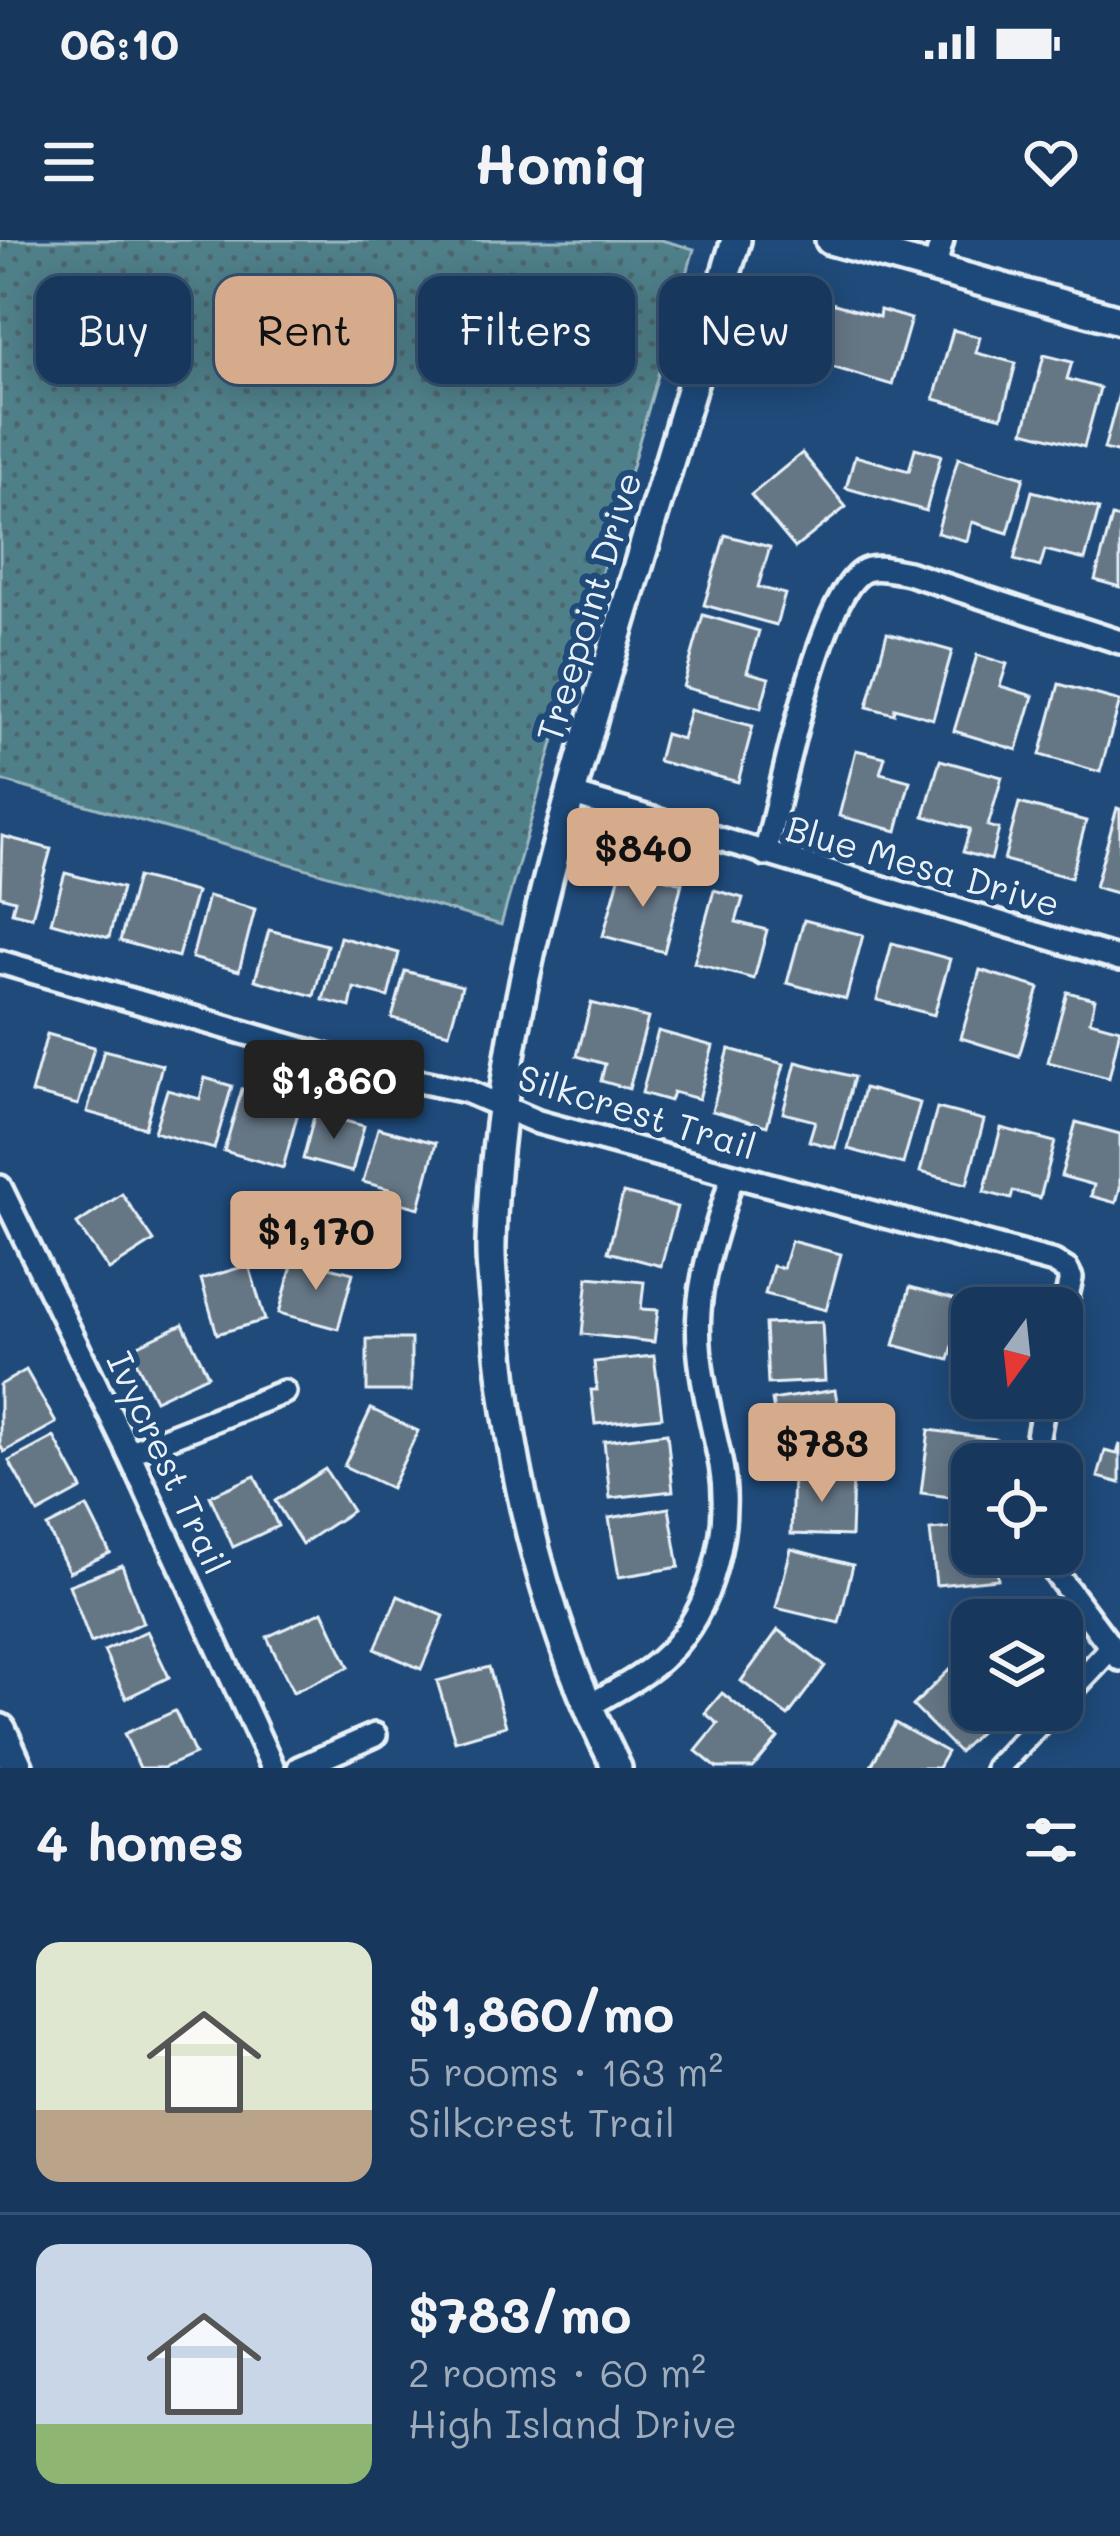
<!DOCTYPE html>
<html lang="en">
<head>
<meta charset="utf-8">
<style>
	body { margin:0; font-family:Mali,sans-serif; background:#244365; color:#f1f3f6; height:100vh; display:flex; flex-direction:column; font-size:45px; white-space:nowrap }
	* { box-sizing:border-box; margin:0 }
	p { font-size:39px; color:#9eacbb }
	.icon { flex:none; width:66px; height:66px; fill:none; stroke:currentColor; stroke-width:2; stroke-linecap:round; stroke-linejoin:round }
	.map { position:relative; height:1528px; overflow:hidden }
	.details { display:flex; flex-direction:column; background:#17385c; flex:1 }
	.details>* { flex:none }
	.guide { position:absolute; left:36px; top:36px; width:1050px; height:108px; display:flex; gap:24px }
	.needle { width:78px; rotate:195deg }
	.fabs { position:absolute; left:951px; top:1047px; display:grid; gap:24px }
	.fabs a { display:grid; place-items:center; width:132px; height:132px; border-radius:24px; background:#17385c; box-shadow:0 6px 30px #0003,0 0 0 3px #365272; font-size:60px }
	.price { position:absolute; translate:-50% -102px; padding:0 27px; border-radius:12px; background:#d6ab8b; color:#111; font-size:39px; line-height:78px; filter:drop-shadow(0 3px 6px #0008) }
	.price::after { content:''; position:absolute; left:50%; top:72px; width:36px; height:27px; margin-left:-18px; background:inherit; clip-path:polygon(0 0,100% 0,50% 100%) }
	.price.on { background:#222; color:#fff }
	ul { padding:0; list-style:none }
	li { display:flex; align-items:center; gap:36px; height:300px; padding:0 36px }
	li+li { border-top:3px solid #365272 }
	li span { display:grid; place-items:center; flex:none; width:336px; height:240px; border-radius:24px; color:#555 }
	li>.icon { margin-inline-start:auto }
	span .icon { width:144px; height:144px; fill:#fffc; stroke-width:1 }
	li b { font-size:51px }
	h2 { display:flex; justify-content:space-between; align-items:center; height:144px; padding:0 36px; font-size:51px }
	.chip { padding:0 42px; border-radius:24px; background:#17385c; box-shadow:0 6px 30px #0003,0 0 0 3px #365272; font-size:42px; line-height:108px }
	.chip.on { background:#d6ab8b; color:#111 }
	.status { display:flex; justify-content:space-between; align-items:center; height:84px; padding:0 60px; background:#17385c; direction:ltr }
	.status svg { height:33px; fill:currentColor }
	header { display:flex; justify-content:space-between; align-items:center; height:156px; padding:0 36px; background:#17385c; font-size:54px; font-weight:700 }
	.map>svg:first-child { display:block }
	.grass { fill:url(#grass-dots); stroke:#9cb8c0; stroke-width:3 }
	.building { fill:#657685; stroke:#e8f1f8; stroke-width:3 }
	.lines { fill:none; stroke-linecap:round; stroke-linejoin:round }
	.minor-casing { stroke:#e8f1f8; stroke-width:30 }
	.tertiary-casing { stroke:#e8f1f8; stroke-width:36 }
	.secondary-casing { stroke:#e8f1f8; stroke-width:39 }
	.minor { stroke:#1f4a7a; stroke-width:21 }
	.tertiary { stroke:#1f4a7a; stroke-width:27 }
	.secondary { stroke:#1f4a7a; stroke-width:30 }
	.labels { text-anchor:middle; stroke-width:12; stroke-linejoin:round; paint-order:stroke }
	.street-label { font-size:36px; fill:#e8f1f8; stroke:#1f4a7a }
</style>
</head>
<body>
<div class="status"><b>06:10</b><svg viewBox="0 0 49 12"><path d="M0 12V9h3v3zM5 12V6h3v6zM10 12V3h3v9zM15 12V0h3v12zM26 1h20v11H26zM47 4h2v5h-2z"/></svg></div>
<header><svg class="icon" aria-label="menu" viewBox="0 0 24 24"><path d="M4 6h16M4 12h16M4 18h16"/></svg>Homiq<svg class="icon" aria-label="heart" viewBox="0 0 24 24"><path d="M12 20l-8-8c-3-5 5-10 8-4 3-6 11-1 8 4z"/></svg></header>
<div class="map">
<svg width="1120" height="1528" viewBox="0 0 1120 1528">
	<defs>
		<pattern id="grass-dots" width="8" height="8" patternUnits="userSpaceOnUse" patternTransform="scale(3)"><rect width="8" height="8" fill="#507f89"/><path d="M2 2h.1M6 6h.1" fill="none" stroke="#4c666d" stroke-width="1.8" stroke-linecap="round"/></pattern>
	</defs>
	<rect width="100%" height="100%" fill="#1f4a7a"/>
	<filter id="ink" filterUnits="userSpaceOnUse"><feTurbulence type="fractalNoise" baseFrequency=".00833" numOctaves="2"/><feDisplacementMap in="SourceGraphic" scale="24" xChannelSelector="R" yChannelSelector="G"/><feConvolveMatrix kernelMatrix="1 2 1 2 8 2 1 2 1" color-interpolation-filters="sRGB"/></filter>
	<g filter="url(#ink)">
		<path class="grass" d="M 0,0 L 661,0 L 694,9 L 501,685 L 0,540 Z"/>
		<g class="building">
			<path d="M 804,55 L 879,77 L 880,70 L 911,79 L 892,145 L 812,121 L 809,132 L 784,125 Z"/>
			<path d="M 953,90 L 980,97 L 976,113 L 1016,123 L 1002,177 L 934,159 Z"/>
			<path d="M 1044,115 L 1072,122 L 1067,139 L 1100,148 L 1084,207 L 1024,191 Z"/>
			<path d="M 1120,150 L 1120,213 L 1104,209 Z"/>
			<path d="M 915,208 L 941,215 L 926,271 L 846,248 L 855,216 L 909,231 Z"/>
			<path d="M 802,213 L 846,267 L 795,308 L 751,255 Z"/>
			<path d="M 958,218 L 1024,237 L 1008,293 L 972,282 L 967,301 L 937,293 Z"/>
			<path d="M 1032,251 L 1099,269 L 1085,320 L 1045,310 L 1040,327 L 1014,320 Z"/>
			<path d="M 1112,277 L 1120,279 L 1120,347 L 1095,340 Z"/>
			<path d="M 725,295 L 770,307 L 758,347 L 785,354 L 776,385 L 704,365 Z"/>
			<path d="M 703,375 L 759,391 L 747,432 L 769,438 L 761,468 L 683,447 Z"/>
			<path d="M 887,393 L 952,411 L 933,479 L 895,468 L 894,474 L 867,467 Z"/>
			<path d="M 977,415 L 1007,424 L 1000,446 L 1033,456 L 1017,510 L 954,491 Z"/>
			<path d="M 1059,444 L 1120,461 L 1100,532 L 1040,515 Z"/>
			<path d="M 690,470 L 753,486 L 738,542 L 658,521 L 665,494 L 682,499 Z"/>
			<path d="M 856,510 L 885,517 L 880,533 L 910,541 L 897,591 L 839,576 Z"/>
			<path d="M 940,520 L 1002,537 L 988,586 L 999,589 L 991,620 L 963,612 L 970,589 L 924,576 Z"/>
			<path d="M 1019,563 L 1086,581 L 1071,638 L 1004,620 Z"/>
			<path d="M 1117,568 L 1120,569 L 1120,654 L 1095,647 Z"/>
			<path d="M 2,596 L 51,609 L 32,677 L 12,672 L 15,660 L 0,656 Z"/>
			<path d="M 622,627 L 682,643 L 664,712 L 603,696 Z"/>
			<path d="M 65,633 L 122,648 L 109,698 L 51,682 Z"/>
			<path d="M 137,637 L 196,652 L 178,717 L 120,701 Z"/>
			<path d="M 714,650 L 743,658 L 736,682 L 767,690 L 754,739 L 694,723 Z"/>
			<path d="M 208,656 L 255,669 L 239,731 L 192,718 Z"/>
			<path d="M 804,680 L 863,695 L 846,759 L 787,743 Z"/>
			<path d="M 269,690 L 327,705 L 314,756 L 255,740 Z"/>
			<path d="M 340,697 L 399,713 L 388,757 L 354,748 L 350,767 L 323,760 Z"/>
			<path d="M 892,703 L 950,719 L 934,775 L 877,760 Z"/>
			<path d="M 980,730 L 1039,748 L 1019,816 L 961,798 Z"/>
			<path d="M 405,731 L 462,746 L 449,793 L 392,778 Z"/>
			<path d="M 1067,752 L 1095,759 L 1090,781 L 1120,789 L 1109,838 L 1048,822 Z"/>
			<path d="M 591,763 L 648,778 L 629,849 L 601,841 L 605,824 L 577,816 Z"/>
			<path d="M 658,791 L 713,806 L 699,859 L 673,852 L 670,861 L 642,853 Z"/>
			<path d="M 47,794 L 94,807 L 78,865 L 31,853 Z"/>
			<path d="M 729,809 L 784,824 L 767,886 L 712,871 Z"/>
			<path d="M 104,810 L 162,825 L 145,888 L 87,872 Z"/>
			<path d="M 796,822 L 854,837 L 835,908 L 809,901 L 815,881 L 783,873 Z"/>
			<path d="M 205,838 L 232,846 L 214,909 L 154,892 L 167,850 L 200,859 Z"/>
			<path d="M 864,848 L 920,863 L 903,924 L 848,909 Z"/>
			<path d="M 242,849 L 300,865 L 283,928 L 224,911 Z"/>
			<path d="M 937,868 L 984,880 L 967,944 L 920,932 Z"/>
			<path d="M 315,873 L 364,886 L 352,932 L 303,919 Z"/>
			<path d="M 1076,882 L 1120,894 L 1120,948 L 1116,963 L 1091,956 L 1094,945 L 1061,936 Z"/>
			<path d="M 378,888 L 436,903 L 419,968 L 386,959 L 389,949 L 363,942 Z"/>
			<path d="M 1001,888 L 1055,902 L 1040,958 L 1013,951 L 1011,959 L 984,952 Z"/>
			<path d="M 623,953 L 677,967 L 661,1026 L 608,1012 Z"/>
			<path d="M 122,954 L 154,1001 L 109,1030 L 77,984 Z"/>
			<path d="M 791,1001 L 841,1014 L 826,1070 L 765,1054 L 773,1026 L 783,1028 Z"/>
			<path d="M 294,1018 L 353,1033 L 338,1089 L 279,1073 Z"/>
			<path d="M 249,1025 L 265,1080 L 217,1094 L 201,1039 Z"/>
			<path d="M 588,1037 L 644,1042 L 641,1069 L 658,1070 L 654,1102 L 582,1094 Z"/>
			<path d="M 910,1047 L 965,1062 L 949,1120 L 894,1105 Z"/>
			<path d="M 822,1082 L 825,1141 L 768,1144 L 765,1084 Z"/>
			<path d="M 183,1084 L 208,1135 L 155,1160 L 130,1109 Z"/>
			<rect x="367" y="1099" width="44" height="52"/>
			<path d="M 654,1116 L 662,1177 L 595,1184 L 591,1150 L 597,1150 L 594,1122 Z"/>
			<path d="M 26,1130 L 56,1183 L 4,1212 L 0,1205 L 0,1145 Z"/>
			<path d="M 835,1150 L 845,1205 L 781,1216 L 772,1160 Z"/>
			<path d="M 371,1169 L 418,1191 L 391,1248 L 344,1226 Z"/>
			<path d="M 929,1190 L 996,1199 L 992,1224 L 972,1224 L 972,1260 L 921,1253 Z"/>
			<path d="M 667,1193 L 673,1251 L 610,1258 L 604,1201 Z"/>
			<path d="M 54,1197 L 82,1249 L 38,1273 L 9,1221 Z"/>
			<path d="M 1120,1204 L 1120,1243 L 1098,1237 L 1105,1211 L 1117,1214 Z"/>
			<path d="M 325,1229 L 352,1271 L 302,1304 L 275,1261 Z"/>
			<path d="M 793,1234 L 853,1237 L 851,1296 L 791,1294 Z"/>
			<path d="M 255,1236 L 278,1286 L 233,1307 L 210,1256 Z"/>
			<path d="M 87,1267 L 110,1313 L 69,1332 L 47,1287 Z"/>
			<path d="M 669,1268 L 679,1327 L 619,1337 L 609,1278 Z"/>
			<path d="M 972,1286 L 972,1314 L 995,1314 L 998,1339 L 936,1345 L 930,1290 Z"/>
			<path d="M 791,1309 L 853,1325 L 839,1383 L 776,1368 Z"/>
			<path d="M 122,1325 L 143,1383 L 91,1403 L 69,1345 Z"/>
			<path d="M 398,1356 L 444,1376 L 421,1429 L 375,1409 Z"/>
			<path d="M 323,1371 L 349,1427 L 293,1452 L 267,1397 Z"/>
			<path d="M 778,1390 L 825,1426 L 788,1476 L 741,1441 Z"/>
			<path d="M 147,1391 L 169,1437 L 126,1458 L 104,1411 Z"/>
			<path d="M 956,1423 L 972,1439 L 972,1470 L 1002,1470 L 959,1512 L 913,1466 Z"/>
			<path d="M 489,1427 L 506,1486 L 455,1501 L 437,1441 Z"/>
			<path d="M 722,1453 L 778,1498 L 753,1528 L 717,1528 L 696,1511 L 718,1484 L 705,1473 Z"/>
			<path d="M 175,1471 L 195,1514 L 163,1528 L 140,1528 L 124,1494 Z"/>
			<path d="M 895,1483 L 947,1512 L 938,1528 L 870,1528 Z"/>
		</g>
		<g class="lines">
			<g class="minor-casing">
				<g id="minor">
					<path d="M 934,29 L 942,0"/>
					<path d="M 570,554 L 1120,719"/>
					<path d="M 765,614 C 780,558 818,360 862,332 C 874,324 895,331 908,333 L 1120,402"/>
					<path d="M 0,722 L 395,836 L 466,851 L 538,882 L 1054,1022 L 1067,1030 L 1071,1038 L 1062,1080"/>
					<path d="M 0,947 L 129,1213 L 273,1528"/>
					<path d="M 129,1213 L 284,1152"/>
					<path d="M 1033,1224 L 1045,1158"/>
					<path d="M 1049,1314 L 1057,1335 L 1120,1419"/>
					<path d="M 1062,1460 L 1110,1409"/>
					<path d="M 590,1465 C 618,1449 645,1436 667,1414 C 713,1370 732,1286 721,1225 C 711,1176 695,1122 699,1071 C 702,1025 720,980 732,936"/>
					<path d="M 299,1528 L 375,1495"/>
					<path d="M 997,1528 L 1052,1470"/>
				</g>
			</g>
			<g class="tertiary-casing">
				<g id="tertiary">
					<path d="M 830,0 L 1120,80"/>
					<path d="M 617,1528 C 549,1393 511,1243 498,1093 C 495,1063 490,1032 491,1003 C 496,806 553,613 608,426 C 651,284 693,142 736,0"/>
				</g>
			</g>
			<g class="secondary-casing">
				<path id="secondary" d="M 0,1490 L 17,1528"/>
			</g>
			<use href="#minor" class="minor"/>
			<use href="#tertiary" class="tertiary"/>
			<use href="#secondary" class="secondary"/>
		</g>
	</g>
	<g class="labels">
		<g class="street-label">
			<text transform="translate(589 367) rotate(-73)" y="13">Treepoint Drive</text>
			<text transform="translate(923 626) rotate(16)" y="13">Blue Mesa Drive</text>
			<text transform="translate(637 872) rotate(17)" y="13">Silkcrest Trail</text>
			<text transform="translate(168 1223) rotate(65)" y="13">Ivycrest Trail</text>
		</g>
	</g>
</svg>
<div class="fabs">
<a><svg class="needle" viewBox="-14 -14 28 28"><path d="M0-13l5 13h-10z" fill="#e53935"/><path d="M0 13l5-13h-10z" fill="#9eacbb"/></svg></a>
<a><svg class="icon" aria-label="locate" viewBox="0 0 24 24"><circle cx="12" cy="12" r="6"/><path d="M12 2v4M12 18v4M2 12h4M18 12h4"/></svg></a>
<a><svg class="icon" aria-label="layers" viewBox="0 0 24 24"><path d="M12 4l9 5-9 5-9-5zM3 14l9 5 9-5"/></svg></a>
</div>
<b class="price" style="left:643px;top:670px">$840</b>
<b class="price on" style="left:334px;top:902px">$1,860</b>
<b class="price" style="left:316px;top:1053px">$1,170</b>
<b class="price" style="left:822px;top:1265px">$783</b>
<div class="guide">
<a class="chip">Buy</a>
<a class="chip on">Rent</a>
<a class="chip">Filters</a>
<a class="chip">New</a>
</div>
</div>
<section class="details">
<h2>4 homes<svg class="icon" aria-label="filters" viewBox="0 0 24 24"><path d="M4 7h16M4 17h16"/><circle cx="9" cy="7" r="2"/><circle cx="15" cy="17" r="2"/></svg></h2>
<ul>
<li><span style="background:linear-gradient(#dfe7d0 70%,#b9a48a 0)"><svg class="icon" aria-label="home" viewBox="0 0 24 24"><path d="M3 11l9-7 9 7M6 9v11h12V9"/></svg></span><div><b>$1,860/mo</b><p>5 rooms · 163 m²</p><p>Silkcrest Trail</p></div></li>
<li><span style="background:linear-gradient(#c9d6e8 75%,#8fb573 0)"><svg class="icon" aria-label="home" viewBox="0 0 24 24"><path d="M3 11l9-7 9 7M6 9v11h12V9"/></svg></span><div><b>$783/mo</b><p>2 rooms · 60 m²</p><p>High Island Drive</p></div></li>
</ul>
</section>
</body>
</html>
